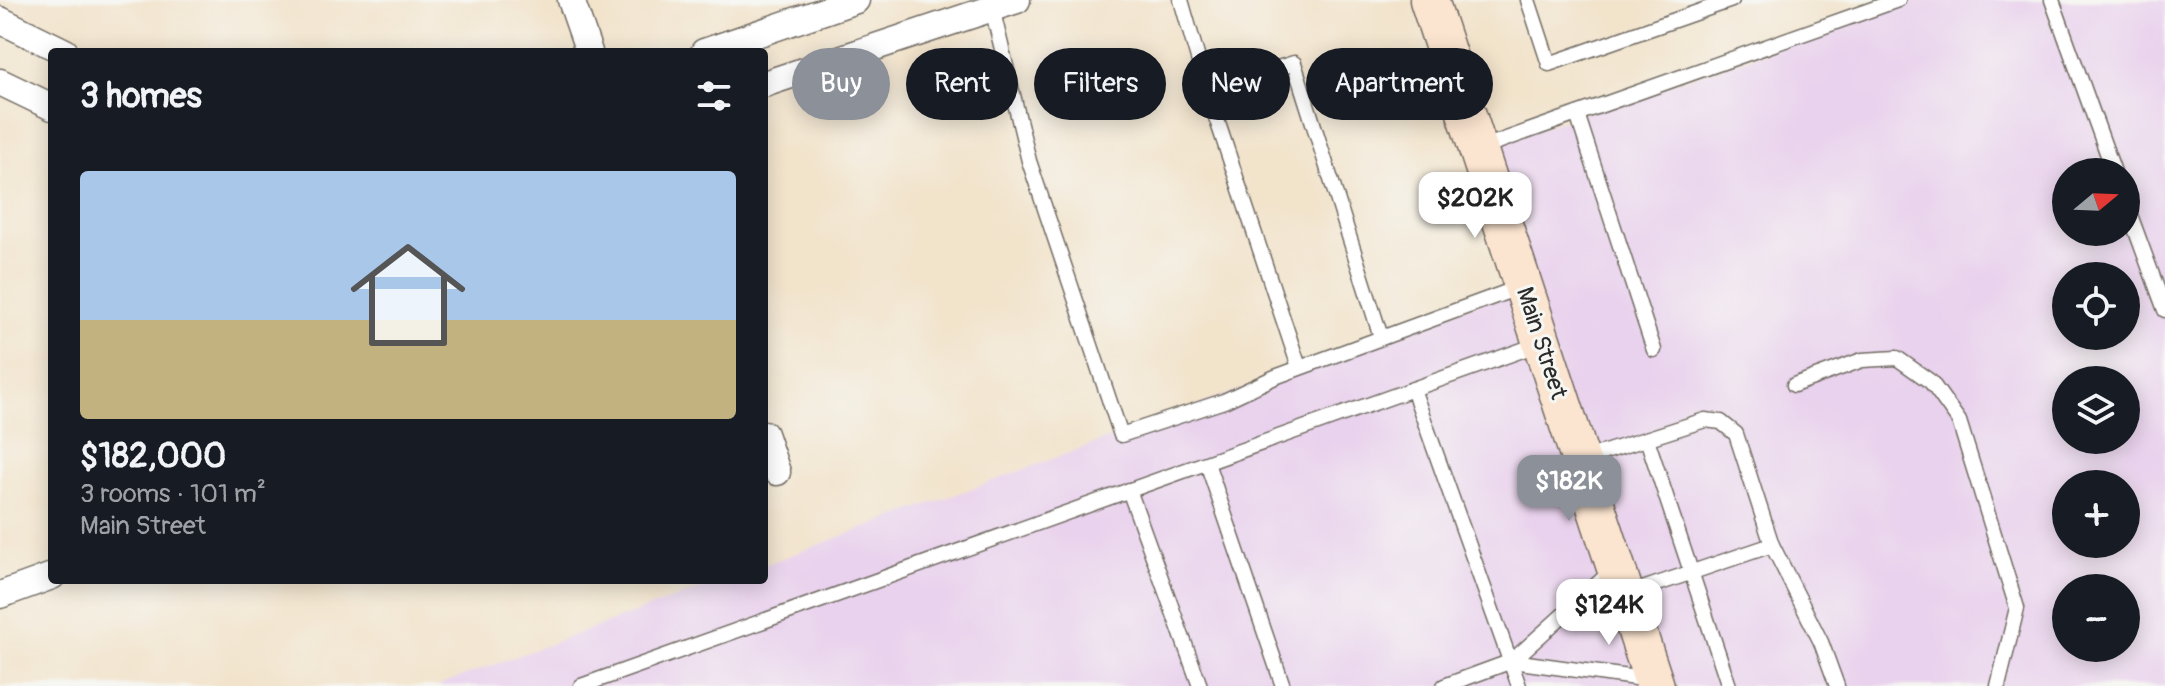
<!DOCTYPE html>
<html lang="en">
<head>
<meta charset="utf-8">
<style>
	body { margin:0; font-family:Pangolin,sans-serif; background:#20242c; color:#f1f3f6; height:100vh; display:flex; flex-direction:column; font-size:30px; white-space:nowrap }
	* { box-sizing:border-box; margin:0 }
	p { font-size:26px; color:#9ea1a6 }
	.icon { flex:none; width:44px; height:44px; fill:none; stroke:currentColor; stroke-width:2; stroke-linecap:round; stroke-linejoin:round }
	.map { position:relative; flex:1; overflow:hidden }
	.sheet { position:absolute; left:48px; top:48px; width:720px; height:536px; display:flex; flex-direction:column; background:#171b24; border-radius:8px; box-shadow:0 4px 20px #0003 }
	.sheet>* { flex:none }
	.banner { position:absolute; left:792px; top:48px; width:760px; height:72px; display:flex; gap:16px }
	.needle { width:52px; rotate:71deg }
	.buttons { position:absolute; left:2052px; top:158px; display:grid; gap:16px }
	.buttons a { display:grid; place-items:center; width:88px; height:88px; border-radius:50%; background:#171b24; box-shadow:0 4px 20px #0003; font-size:40px }
	.price { position:absolute; translate:-50% -68px; padding:0 18px; border-radius:16px; background:#fff; color:#222; font-size:26px; line-height:52px; filter:drop-shadow(0 2px 4px #0008) }
	.price::after { content:''; position:absolute; left:50%; top:48px; width:24px; height:18px; margin-left:-12px; background:inherit; clip-path:polygon(0 0,100% 0,50% 100%) }
	.price.active { background:#8c9099; color:#fff }
	ul { padding:0; list-style:none }
	li { display:grid; align-content:center; gap:16px; height:424px; padding:0 32px }
	li+li { border-top:2px solid #363941 }
	li span { display:grid; place-items:center; height:248px; border-radius:8px; color:#555 }
	li>.icon { margin-inline-start:auto }
	span .icon { width:144px; height:144px; fill:#fffc; stroke-width:1 }
	li b { font-size:34px }
	h2 { display:flex; justify-content:space-between; align-items:center; height:96px; padding:0 32px; font-size:34px }
	.tag { padding:0 28px; border-radius:36px; background:#171b24; box-shadow:0 4px 20px #0003; font-size:28px; line-height:72px }
	.tag.active { background:#8c9099; color:#fff }
	.map>svg:first-child { display:block }
	.built { fill:#e9d2ed; fill-rule:evenodd }
	.lines { fill:none; stroke-linecap:round; stroke-linejoin:round }
	.lane-casing { stroke:#716b63; stroke-width:17 }
	.street-casing { stroke:#716b63; stroke-width:29 }
	.secondary-casing { stroke:#716b63; stroke-width:41 }
	.lane { stroke:#fff; stroke-width:14 }
	.street { stroke:#fff; stroke-width:26 }
	.secondary { stroke:#fce5d0; stroke-width:38 }
	.labels { text-anchor:middle; stroke-width:6; stroke-linejoin:round; paint-order:stroke }
	.street-label { font-size:24px; fill:#2b2b2b; stroke:#f6f6f2 }
</style>
</head>
<body>
<div class="map">
<svg width="2165" height="686" viewBox="0 0 2165 686">
	<rect width="100%" height="100%" fill="#f6f6f2"/>
	<filter id="ink" filterUnits="userSpaceOnUse"><feTurbulence type="fractalNoise" baseFrequency=".0125" numOctaves="2"/><feDisplacementMap in="SourceGraphic" scale="16" xChannelSelector="R" yChannelSelector="G"/><feConvolveMatrix kernelMatrix="1 2 1 2 8 2 1 2 1" color-interpolation-filters="sRGB"/></filter>
	<filter id="wash" filterUnits="userSpaceOnUse"><feTurbulence type="fractalNoise" baseFrequency=".006" numOctaves="4" result="noise"/><feDisplacementMap in="SourceGraphic" scale="32" xChannelSelector="R" yChannelSelector="G"/><feGaussianBlur stdDeviation="1.8" result="paint"/><feColorMatrix in="noise" values="0 0 0 0 0 0 0 0 0 0 0 0 0 0 0 0 0 1.4 0 .05"/><feComposite in="paint" operator="in"/></filter>
	<g filter="url(#wash)">
		<rect width="100%" height="100%" fill="#f2e3cb"/>
		<path class="built" d="M 1920,0 L 2165,0 L 2165,686 L 436,686 L 724,580 L 764,580 L 764,565 L 1523,286 L 1478,149 ZM 2066,172 L 2126,172 L 2126,232 L 2066,232 ZM 2066,276 L 2126,276 L 2126,336 L 2066,336 ZM 2066,380 L 2126,380 L 2126,440 L 2066,440 ZM 2066,484 L 2126,484 L 2126,544 L 2066,544 ZM 2066,588 L 2126,588 L 2126,648 L 2066,648 Z"/>
	</g>
	<g filter="url(#ink)">
		<g class="lines">
			<g class="lane-casing">
				<g id="lane">
					<path d="M 1181,0 L 1207,90 L 1294,63 L 1381,337"/>
					<path d="M 1528,0 L 1549,64 L 1732,0"/>
					<path d="M 2052,0 L 2114,172"/>
					<path d="M 992,8 L 1029,161 L 1121,435 L 1224,401 L 1275,377 L 1523,286"/>
					<path d="M 1207,90 L 1299,367"/>
					<path d="M 1577,114 L 1654,350"/>
					<path d="M 1478,149 L 1898,0"/>
					<path d="M 2126,204 L 2165,310"/>
					<path d="M 1794,385 L 1862,360 L 1897,358 L 1931,382 L 1959,421 L 2017,608 L 1998,686"/>
					<path d="M 1413,389 L 1519,686"/>
					<path d="M 1647,439 L 1729,686"/>
					<path d="M 1583,459 L 1705,420 L 1721,422 L 1736,434 L 1772,545 L 1821,642 L 1837,686"/>
					<path d="M 1207,463 L 1283,686"/>
					<path d="M 1129,490 L 1200,686"/>
					<path d="M 1625,595 L 1772,545"/>
					<path d="M 1512,661 L 1650,680"/>
					<path d="M 581,686 L 1542,343"/>
					<path d="M 1444,686 L 1512,661 L 1615,568"/>
				</g>
			</g>
			<g class="street-casing">
				<g id="street">
					<path d="M 571,0 L 589,52"/>
					<path d="M 0,20 L 65,52"/>
					<path d="M 704,52 L 856,0"/>
					<path d="M 0,82 L 52,107"/>
					<path d="M 764,84 L 1017,0"/>
					<path d="M 764,434 L 777,472"/>
					<path d="M 0,595 L 52,576"/>
				</g>
			</g>
			<g class="secondary-casing">
				<path id="secondary" d="M 1429,0 L 1655,686"/>
			</g>
			<use href="#lane" class="lane"/>
			<use href="#street" class="street"/>
			<use href="#secondary" class="secondary"/>
		</g>
	</g>
	<g class="labels">
		<g class="street-label">
			<text transform="translate(1542 343) rotate(72)" y="8">Main Street</text>
		</g>
	</g>
</svg>
<div class="buttons">
<a><svg class="needle" viewBox="-14 -14 28 28"><path d="M0-13l5 13h-10z" fill="#e53935"/><path d="M0 13l5-13h-10z" fill="#9ea1a6"/></svg></a>
<a><svg class="icon" aria-label="locate" viewBox="0 0 24 24"><circle cx="12" cy="12" r="6"/><path d="M12 2v4M12 18v4M2 12h4M18 12h4"/></svg></a>
<a><svg class="icon" aria-label="layers" viewBox="0 0 24 24"><path d="M12 4l9 5-9 5-9-5zM3 14l9 5 9-5"/></svg></a>
<a>+</a>
<a>−</a>
</div>
<b class="price" style="left:1475px;top:240px">$202K</b>
<b class="price active" style="left:1569px;top:523px">$182K</b>
<b class="price" style="left:1609px;top:647px">$124K</b>
<div class="banner">
<a class="tag active">Buy</a>
<a class="tag">Rent</a>
<a class="tag">Filters</a>
<a class="tag">New</a>
<a class="tag">Apartment</a>
</div>
<section class="sheet">
<h2>3 homes<svg class="icon" aria-label="filters" viewBox="0 0 24 24"><path d="M4 7h16M4 17h16"/><circle cx="9" cy="7" r="2"/><circle cx="15" cy="17" r="2"/></svg></h2>
<ul>
<li><span style="background:linear-gradient(#a9c7e8 60%,#c2b280 0)"><svg class="icon" aria-label="home" viewBox="0 0 24 24"><path d="M3 11l9-7 9 7M6 9v11h12V9"/></svg></span><div><b>$182,000</b><p>3 rooms · 101 m²</p><p>Main Street</p></div></li>
</ul>
</section>
</div>
</body>
</html>
